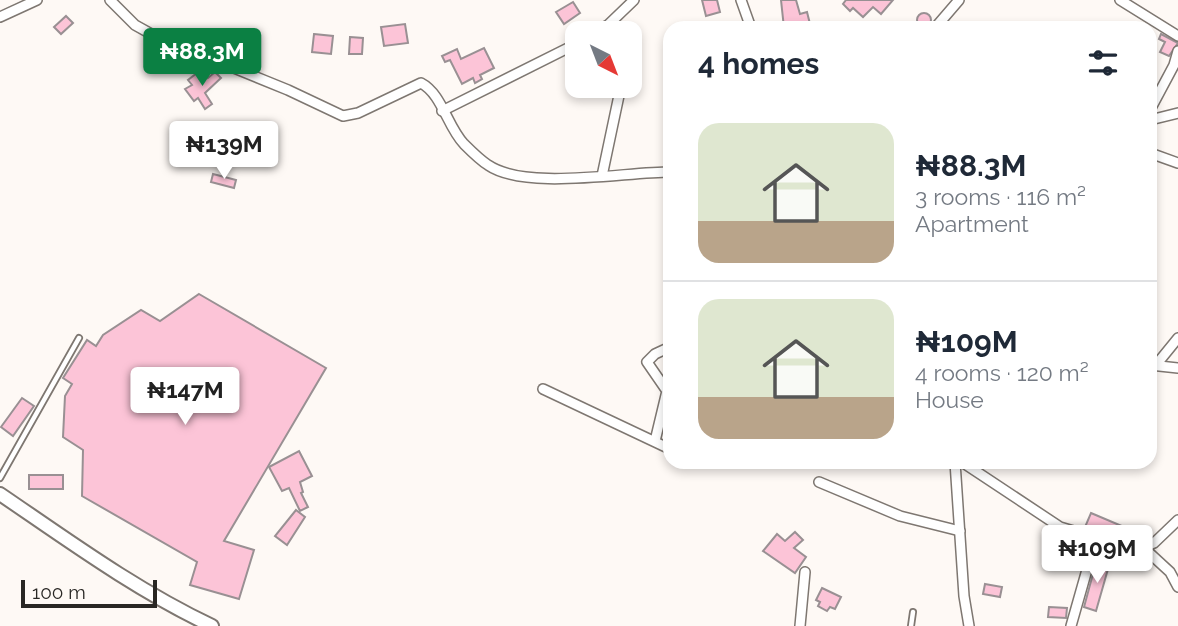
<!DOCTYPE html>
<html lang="en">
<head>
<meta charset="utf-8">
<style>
	body { margin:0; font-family:Raleway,sans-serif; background:#f6f6f7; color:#1f2937; height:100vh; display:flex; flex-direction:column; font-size:26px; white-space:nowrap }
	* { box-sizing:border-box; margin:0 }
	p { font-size:23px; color:#747a83 }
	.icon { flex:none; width:38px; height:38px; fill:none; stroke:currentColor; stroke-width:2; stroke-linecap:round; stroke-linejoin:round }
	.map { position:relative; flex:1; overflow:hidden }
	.sheet { position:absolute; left:663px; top:21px; width:494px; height:448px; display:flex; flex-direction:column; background:#fff; border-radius:21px; box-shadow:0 4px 10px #0003 }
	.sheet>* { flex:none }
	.needle { width:46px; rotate:138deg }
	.buttons { position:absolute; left:565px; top:21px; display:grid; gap:14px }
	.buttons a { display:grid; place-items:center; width:77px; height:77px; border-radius:14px; background:#fff; box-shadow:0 4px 10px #0003; font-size:35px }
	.scale { position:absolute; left:21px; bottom:18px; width:136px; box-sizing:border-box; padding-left:7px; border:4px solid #292724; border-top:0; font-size:19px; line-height:24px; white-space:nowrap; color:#292724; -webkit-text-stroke:5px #fef9f5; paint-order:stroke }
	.price { position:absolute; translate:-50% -60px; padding:0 16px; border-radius:7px; background:#fff; color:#222; font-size:23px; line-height:46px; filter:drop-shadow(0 2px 4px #0008) }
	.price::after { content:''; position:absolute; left:50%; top:42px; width:21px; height:16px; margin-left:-10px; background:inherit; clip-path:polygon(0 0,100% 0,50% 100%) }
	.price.current { background:#0b8043; color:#fff }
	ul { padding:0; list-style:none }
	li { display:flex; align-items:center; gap:21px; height:175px; padding:0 35px }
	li+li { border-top:2px solid #e0e1e3 }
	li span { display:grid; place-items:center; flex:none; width:196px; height:140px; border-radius:21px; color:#555 }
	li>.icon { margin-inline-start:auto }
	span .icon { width:84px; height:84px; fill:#fffc; stroke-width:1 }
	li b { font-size:30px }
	h2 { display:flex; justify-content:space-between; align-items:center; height:84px; padding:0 35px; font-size:30px }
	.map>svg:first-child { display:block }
	.building { fill:#fcc4d7; stroke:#999093; stroke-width:2 }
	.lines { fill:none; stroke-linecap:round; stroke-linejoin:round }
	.lane-casing { stroke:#7e7771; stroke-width:8 }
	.street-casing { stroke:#7e7771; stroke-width:12 }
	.secondary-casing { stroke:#7e7771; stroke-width:16 }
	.lane { stroke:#fff; stroke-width:4.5 }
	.street { stroke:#fff; stroke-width:9 }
	.secondary { stroke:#fff; stroke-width:12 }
</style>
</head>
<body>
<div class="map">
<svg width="1178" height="626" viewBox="0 0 1178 626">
	<rect width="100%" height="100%" fill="#fef9f5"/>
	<g class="building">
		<path d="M 702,0 L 717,0 L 720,12 L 706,16 Z"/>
		<path d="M 781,0 L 796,0 L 800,14 L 807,12 L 810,24 L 784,28 Z"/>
		<path d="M 846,0 L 893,0 L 881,14 L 873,7 L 863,17 L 853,8 L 850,11 L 843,4 Z"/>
		<path d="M 573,2 L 580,13 L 564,24 L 556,12 Z"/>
		<circle cx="924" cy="20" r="7"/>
		<path d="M 66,16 L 73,23 L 61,34 L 54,27 Z"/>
		<path d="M 405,24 L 408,43 L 384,46 L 381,27 Z"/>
		<path d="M 314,34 L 333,36 L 331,54 L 312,52 Z"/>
		<path d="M 1161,34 L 1178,43 L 1169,56 L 1160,52 L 1165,42 L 1159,39 Z"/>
		<path d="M 350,37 L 363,38 L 362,54 L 349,54 Z"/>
		<path d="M 484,48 L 494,68 L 480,75 L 482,79 L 475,83 L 473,78 L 462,84 L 450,60 L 445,62 L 442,56 L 457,49 L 461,59 Z"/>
		<path d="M 215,72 L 221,78 L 205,93 L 212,104 L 205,109 L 198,98 L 194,101 L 185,89 L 192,85 L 188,80 L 197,73 L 200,78 L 206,74 L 208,78 Z"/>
		<path d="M 229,141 L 244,147 L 240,160 L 225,154 Z"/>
		<path d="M 213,174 L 236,180 L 234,188 L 211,182 Z"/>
		<path d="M 199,294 L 326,368 L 224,541 L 254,550 L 239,599 L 190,585 L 197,562 L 82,496 L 83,450 L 63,437 L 65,396 L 72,384 L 63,378 L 87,340 L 96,346 L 103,335 L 141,310 L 160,321 Z"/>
		<path d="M 22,398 L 34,406 L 13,436 L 1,427 Z"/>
		<path d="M 299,451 L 312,476 L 300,482 L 303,492 L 301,493 L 308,507 L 300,511 L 289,488 L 282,491 L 269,467 Z"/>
		<rect x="29" y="475" width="34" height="14"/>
		<path d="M 296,510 L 305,517 L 287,545 L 275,536 Z"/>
		<path d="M 1091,513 L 1136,532 L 1132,541 L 1085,527 Z"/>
		<path d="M 795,532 L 803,540 L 794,548 L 806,557 L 795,573 L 763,551 L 777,534 L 785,541 Z"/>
		<path d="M 1097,559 L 1110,562 L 1096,611 L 1084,607 Z"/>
		<path d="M 985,584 L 1002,587 L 1000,597 L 983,594 Z"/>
		<path d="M 822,588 L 841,597 L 835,609 L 830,607 L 827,611 L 818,606 L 820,602 L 816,600 Z"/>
		<path d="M 1049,607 L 1067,608 L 1066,618 L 1048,617 Z"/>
	</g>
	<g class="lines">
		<g class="lane-casing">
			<g id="lane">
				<path d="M 0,478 L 79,338"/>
				<path d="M 911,626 L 913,612"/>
			</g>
		</g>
		<g class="street-casing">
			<g id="street">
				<path d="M 110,0 L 135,25 L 153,35 L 288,90 L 343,116 L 358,113 L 421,83 C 442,94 447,126 464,144 C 471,151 480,160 488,165 C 526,191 624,172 670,172"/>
				<path d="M 741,0 L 751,28"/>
				<path d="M 1120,0 L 1178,36"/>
				<path d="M 0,17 L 37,0"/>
				<path d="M 935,28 L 959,0"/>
				<path d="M 594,33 L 608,25 L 634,0"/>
				<path d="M 1150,110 L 1174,65 L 1178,51"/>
				<path d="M 442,111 L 578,43"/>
				<path d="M 1150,120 L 1178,113"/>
				<path d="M 1150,153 L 1178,163"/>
				<path d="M 602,176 L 621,86"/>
				<path d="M 1150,365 L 1178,368"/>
				<path d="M 1156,365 L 1178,338"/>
				<path d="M 543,389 L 670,449"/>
				<path d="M 655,441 L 667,391 L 647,362 L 655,354 L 670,347"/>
				<path d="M 955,462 L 964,596 L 969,626"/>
				<path d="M 962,462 L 1060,527 L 1138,550 L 1154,543 L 1178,520"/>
				<path d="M 819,482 L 900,516 L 960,531"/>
				<path d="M 1145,549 L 1170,572 L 1178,587"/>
				<path d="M 800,626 L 805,572"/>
				<path d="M 1071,626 L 1096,538"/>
			</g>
		</g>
		<g class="secondary-casing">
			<path id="secondary" d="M 0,494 C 69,541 136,590 212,626"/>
		</g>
		<use href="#lane" class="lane"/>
		<use href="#street" class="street"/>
		<use href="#secondary" class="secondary"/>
	</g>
</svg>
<div class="buttons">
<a><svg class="needle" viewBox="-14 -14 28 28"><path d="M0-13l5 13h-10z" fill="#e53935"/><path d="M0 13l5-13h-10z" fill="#747a83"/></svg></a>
</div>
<div class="scale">100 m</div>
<b class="price current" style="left:202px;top:88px">₦88.3M</b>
<b class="price" style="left:224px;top:181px">₦139M</b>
<b class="price" style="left:185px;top:427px">₦147M</b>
<b class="price" style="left:1097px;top:585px">₦109M</b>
<section class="sheet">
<h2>4 homes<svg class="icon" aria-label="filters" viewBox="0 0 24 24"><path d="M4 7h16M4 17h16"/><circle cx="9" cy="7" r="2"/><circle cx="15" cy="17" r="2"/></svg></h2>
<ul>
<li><span style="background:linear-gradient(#dfe7d0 70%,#b9a48a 0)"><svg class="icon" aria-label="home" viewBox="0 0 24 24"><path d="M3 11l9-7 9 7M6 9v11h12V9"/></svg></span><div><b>₦88.3M</b><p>3 rooms · 116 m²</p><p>Apartment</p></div></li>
<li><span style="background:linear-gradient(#dfe7d0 70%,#b9a48a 0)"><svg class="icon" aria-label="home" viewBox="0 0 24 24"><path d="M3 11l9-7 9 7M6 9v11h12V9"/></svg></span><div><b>₦109M</b><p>4 rooms · 120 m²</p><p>House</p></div></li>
</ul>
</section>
</div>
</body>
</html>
